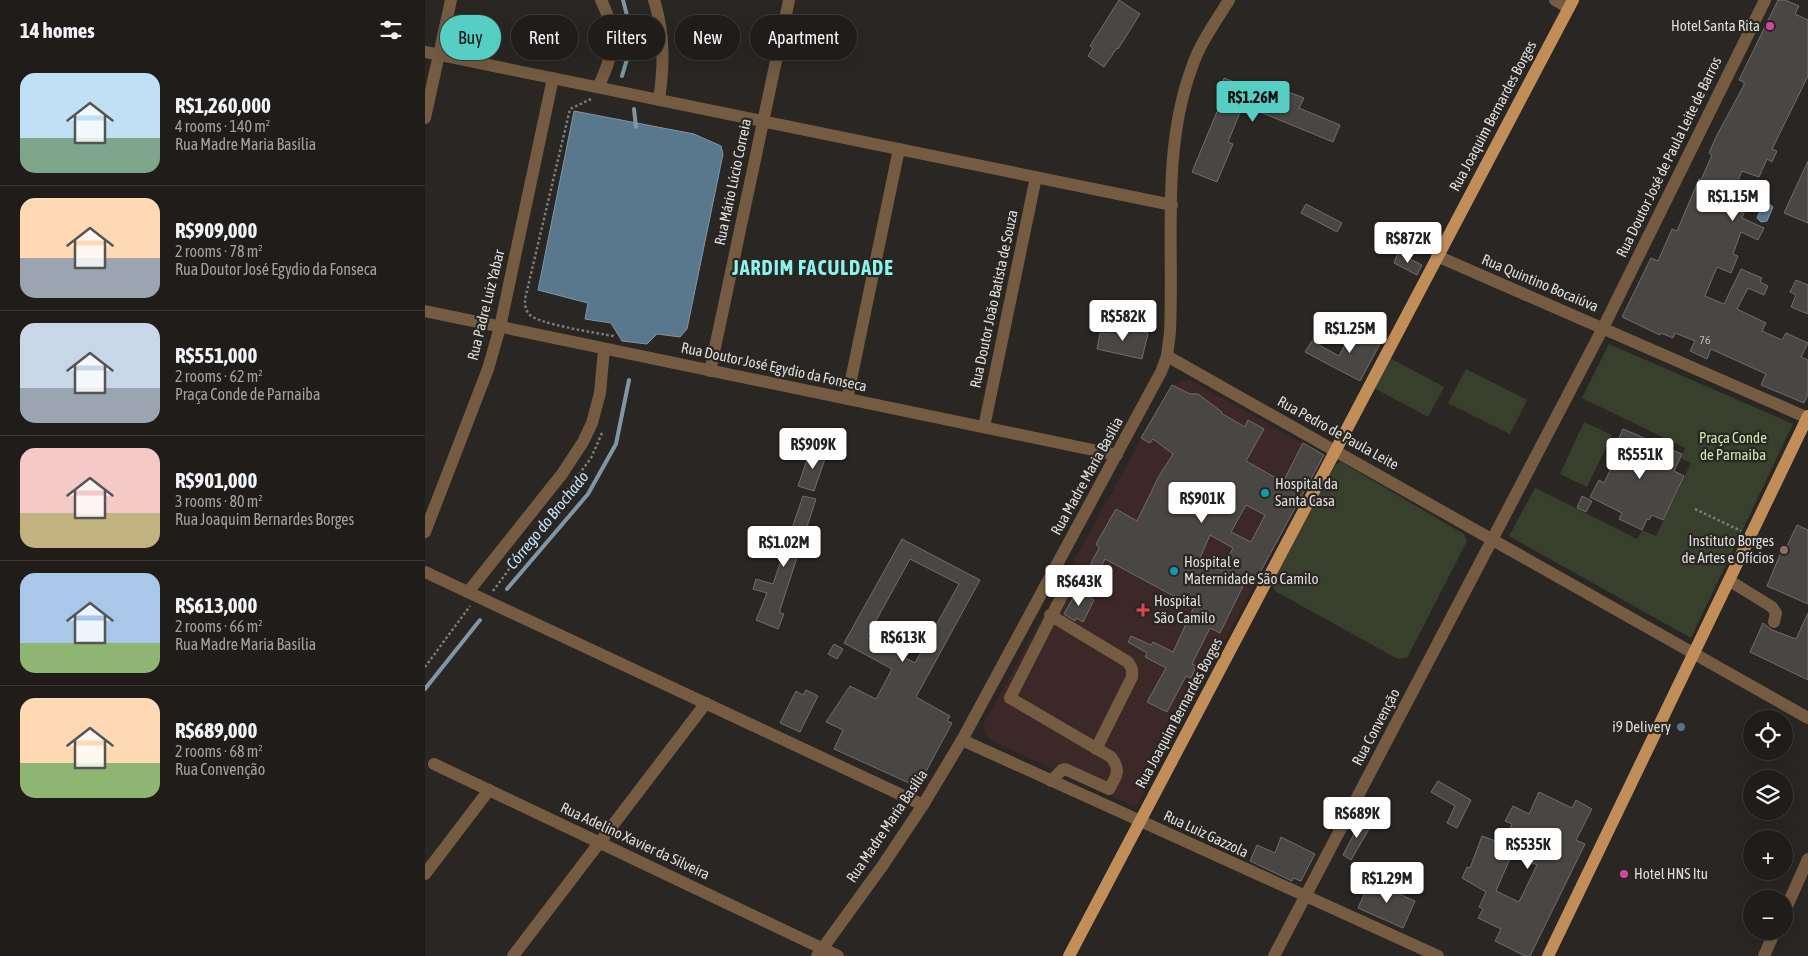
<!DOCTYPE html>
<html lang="en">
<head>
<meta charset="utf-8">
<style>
	body { margin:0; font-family:"Asap Condensed",sans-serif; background:#2c2927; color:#f1f3f6; height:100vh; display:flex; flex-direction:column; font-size:19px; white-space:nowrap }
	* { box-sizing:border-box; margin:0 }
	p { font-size:16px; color:#a1a1a2 }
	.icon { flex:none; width:28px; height:28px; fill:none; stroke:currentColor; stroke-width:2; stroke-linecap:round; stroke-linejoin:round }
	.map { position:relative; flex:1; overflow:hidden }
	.panel { display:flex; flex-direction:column; background:#1f1c1a; width:425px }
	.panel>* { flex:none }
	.banner { position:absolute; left:15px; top:15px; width:475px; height:45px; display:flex; gap:10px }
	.buttons { position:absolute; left:1318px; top:710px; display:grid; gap:10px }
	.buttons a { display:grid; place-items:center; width:50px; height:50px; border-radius:50%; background:#1f1c1a; box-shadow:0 5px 20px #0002,0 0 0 1px #3c3a39; font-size:25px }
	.price { position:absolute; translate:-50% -42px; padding:0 11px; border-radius:5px; background:#fff; color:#222; font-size:16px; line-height:32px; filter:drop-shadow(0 1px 2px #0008) }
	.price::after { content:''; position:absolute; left:50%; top:30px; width:15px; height:11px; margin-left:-8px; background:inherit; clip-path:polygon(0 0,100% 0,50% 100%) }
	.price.on { background:#56cec4; color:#111 }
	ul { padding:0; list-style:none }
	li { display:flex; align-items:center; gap:15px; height:125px; padding:0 20px }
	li+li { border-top:1px solid #3c3a39 }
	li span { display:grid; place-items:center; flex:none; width:140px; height:100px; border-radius:15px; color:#555 }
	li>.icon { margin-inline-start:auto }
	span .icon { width:60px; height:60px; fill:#fffc; stroke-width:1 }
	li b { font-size:21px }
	h2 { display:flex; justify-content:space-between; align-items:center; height:60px; padding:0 20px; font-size:21px }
	.pill { padding:0 18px; border-radius:22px; background:#1f1c1a; box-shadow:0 5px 20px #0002,0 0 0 1px #3c3a39; font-size:18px; line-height:45px }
	.pill.on { background:#56cec4; color:#111 }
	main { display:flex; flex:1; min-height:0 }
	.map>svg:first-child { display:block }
	.medical { fill:#3c2826 }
	.green { fill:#38402d }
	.water { fill:#59778d; stroke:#8196a4 }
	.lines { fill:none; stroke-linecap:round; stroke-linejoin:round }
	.stream { stroke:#8196a4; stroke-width:4 }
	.building { fill:#494643; stroke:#716d6a; fill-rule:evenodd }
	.path { stroke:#7f7c7a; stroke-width:2.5; stroke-dasharray:2.5 2.5; stroke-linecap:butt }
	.minor { stroke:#745b42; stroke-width:12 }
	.major { stroke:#c18e5a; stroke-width:12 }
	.hotel-dot { fill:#d1479c; stroke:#292623; stroke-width:2 }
	.culture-dot { fill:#0f9aa8; stroke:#292623; stroke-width:2 }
	.education-dot { fill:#8d6e63; stroke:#292623; stroke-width:2 }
	.health-dot { fill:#e0444e; stroke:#292623; stroke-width:2 }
	.service-dot { fill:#5c6f8a; stroke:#292623; stroke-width:2 }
	.labels { text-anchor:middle; stroke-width:4.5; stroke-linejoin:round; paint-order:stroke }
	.number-label { font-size:12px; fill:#bab7b5 }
	.poi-label { font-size:15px; fill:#dfdddb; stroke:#292623; text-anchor:start }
	.street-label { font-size:15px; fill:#dfdddb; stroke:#292623 }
	.park-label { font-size:15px; fill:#cde7af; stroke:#292623 }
	.water-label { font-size:16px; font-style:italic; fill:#c1e1f9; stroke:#292623 }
	.district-label { font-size:20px; font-weight:bold; letter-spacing:1px; fill:#8bf5eb; stroke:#292623 }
</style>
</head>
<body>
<main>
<section class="panel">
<h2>14 homes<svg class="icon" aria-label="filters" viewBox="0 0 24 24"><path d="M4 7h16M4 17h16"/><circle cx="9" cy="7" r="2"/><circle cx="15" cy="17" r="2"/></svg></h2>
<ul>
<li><span style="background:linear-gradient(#bfe0f5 65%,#7fa58c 0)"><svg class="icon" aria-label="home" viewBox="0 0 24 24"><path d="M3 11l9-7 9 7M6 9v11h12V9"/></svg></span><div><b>R$1,260,000</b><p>4 rooms · 140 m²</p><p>Rua Madre Maria Basília</p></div></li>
<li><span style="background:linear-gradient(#ffd9b3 60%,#9aa5b1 0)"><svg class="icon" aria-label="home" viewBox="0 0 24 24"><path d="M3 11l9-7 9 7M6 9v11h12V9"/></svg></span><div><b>R$909,000</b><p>2 rooms · 78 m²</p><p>Rua Doutor José Egydio da Fonseca</p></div></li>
<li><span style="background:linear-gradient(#c9d6e8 65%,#9aa5b1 0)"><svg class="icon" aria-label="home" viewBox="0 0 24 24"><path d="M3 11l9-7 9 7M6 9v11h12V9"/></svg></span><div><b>R$551,000</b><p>2 rooms · 62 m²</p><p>Praça Conde de Parnaiba</p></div></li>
<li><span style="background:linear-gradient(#f6c9c9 65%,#c2b280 0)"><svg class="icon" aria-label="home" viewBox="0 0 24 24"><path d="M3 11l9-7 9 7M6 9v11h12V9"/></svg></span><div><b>R$901,000</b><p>3 rooms · 80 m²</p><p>Rua Joaquim Bernardes Borges</p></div></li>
<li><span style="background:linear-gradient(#a9c7e8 70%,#8fb573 0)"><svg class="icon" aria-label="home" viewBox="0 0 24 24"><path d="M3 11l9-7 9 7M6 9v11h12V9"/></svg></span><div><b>R$613,000</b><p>2 rooms · 66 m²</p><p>Rua Madre Maria Basília</p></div></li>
<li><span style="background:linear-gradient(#ffd9b3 65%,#8fb573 0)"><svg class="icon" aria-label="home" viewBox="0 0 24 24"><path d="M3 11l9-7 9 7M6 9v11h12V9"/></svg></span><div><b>R$689,000</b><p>2 rooms · 68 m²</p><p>Rua Convenção</p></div></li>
</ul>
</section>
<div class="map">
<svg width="1383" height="956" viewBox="0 0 1383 956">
	<rect width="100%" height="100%" fill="#292623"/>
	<path class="medical" d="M 759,380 L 767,381 L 899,455 L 712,805 L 708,806 L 567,741 L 560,734 L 558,725 L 730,414 L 747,385 Z"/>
	<g class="green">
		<path d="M 1184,344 L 1368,424 L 1266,638 L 1084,536 L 1110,488 L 1212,539 L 1217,530 L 1231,536 L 1266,463 L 1256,458 L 1260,448 L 1157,398 Z"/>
		<path d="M 965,358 L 1019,387 L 1003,417 L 949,388 Z"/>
		<path d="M 1041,369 L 1102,400 L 1085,434 L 1023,403 Z"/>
		<path d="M 1159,422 L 1187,435 L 1162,487 L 1135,474 Z"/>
		<path d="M 916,462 L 1039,534 L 1042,541 L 982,658 L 973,659 L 850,591 L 847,584 L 910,465 Z"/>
	</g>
	<g class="water">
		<path d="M 149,111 L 269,134 L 296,146 L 298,154 L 262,329 L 255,337 L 232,334 L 222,344 L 197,341 L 186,323 L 160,319 L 163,303 L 113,290 Z"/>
		<path d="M 1342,202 L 1348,207 L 1342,221 L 1336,222 L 1332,218 L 1338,203 Z"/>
	</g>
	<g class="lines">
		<g class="stream">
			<path d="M 197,76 L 208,39 L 198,0"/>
			<path d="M 209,109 L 211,127"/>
			<path d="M 82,589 L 163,494 L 191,444 L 204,380"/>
			<path d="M 0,689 L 55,620"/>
		</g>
	</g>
	<g class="building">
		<path d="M 694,0 L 715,14 L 693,49 L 692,48 L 679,67 L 663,56 L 668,48 L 665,46 Z"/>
		<path d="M 1353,0 L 1360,0 L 1374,6 L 1370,14 L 1383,20 L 1383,76 L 1347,149 L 1352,151 L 1347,162 L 1342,159 L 1334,177 L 1317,171 L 1309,190 L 1325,198 L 1317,218 L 1339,228 L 1333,240 L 1316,232 L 1308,254 L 1313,256 L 1306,273 L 1292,267 L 1280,296 L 1299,304 L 1316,269 L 1337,278 L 1335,282 L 1343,286 L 1339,295 L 1323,288 L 1312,309 L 1341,323 L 1337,331 L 1357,340 L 1361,333 L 1383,343 L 1376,357 L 1383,360 L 1383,394 L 1379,403 L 1336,385 L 1341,374 L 1286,349 L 1282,359 L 1265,351 L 1270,341 L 1250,333 L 1248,338 L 1236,333 L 1235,335 L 1197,317 L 1226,258 L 1233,261 L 1247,229 L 1252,231 L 1274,179 L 1276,180 L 1287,155 L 1284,153 L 1291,137 L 1319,85 L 1319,82 L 1314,80 Z"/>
		<path d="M 799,78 L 849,98 L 858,90 L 879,98 L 874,108 L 915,125 L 908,142 L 818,105 L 803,142 L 808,144 L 792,182 L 767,172 L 798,97 L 792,95 Z"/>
		<path d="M 1383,161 L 1383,223 L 1359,213 Z"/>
		<path d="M 881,204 L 917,223 L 912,232 L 876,213 Z"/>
		<path d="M 973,253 L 997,265 L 992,275 L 969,263 Z"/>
		<path d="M 1371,280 L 1383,285 L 1383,314 L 1366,307 L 1371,295 L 1365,292 Z"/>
		<path d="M 685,324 L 723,333 L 717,359 L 672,349 L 675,333 L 683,334 Z"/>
		<path d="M 930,326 L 957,340 L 935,381 L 880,352 L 887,341 L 914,356 Z"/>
		<path d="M 747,385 L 765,394 L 773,394 L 797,412 L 796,413 L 820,427 L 823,420 L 839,429 L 821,461 L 858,482 L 878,443 L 899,455 L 832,578 L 824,574 L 795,633 L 785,628 L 767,664 L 771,666 L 766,678 L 761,676 L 742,712 L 722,702 L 741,668 L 720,657 L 722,653 L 703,642 L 706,636 L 726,645 L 728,642 L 748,652 L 769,607 L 680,559 L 672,574 L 663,569 L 674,548 L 671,544 L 691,509 L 712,521 L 734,476 L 748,454 L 728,439 L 725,443 L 716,438 ZM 821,505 L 840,515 L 826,542 L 806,532 ZM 785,535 L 808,548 L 796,571 L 774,560 Z"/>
		<path d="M 1198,429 L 1257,454 L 1249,471 L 1259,476 L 1238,520 L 1227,515 L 1224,520 L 1222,519 L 1217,530 L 1194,519 L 1197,513 L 1165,497 L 1174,480 L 1179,483 L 1194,452 L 1189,449 Z"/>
		<path d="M 386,448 L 402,453 L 389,491 L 373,486 Z"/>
		<path d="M 378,496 L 391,499 L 355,610 L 355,613 L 359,614 L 353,629 L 331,620 L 342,593 L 328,589 L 331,579 L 348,584 Z"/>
		<path d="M 1157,496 L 1167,501 L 1161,512 L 1152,508 Z"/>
		<path d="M 1372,525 L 1383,530 L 1383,604 L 1342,586 L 1359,545 L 1362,546 Z"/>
		<path d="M 477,539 L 555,580 L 491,697 L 525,716 L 522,721 L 527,723 L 498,777 L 484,783 L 409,749 L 418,730 L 401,722 L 425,686 L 451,699 L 467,669 L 419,643 ZM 485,559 L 534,584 L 490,663 L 442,637 Z"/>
		<path d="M 652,591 L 669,600 L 658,622 L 651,618 L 650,621 L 639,614 Z"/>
		<path d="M 1383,613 L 1383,680 L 1325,652 L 1338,623 L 1347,630 L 1371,639 Z"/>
		<path d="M 409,644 L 418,649 L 412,659 L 403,654 Z"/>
		<path d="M 381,690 L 393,696 L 375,732 L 355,723 L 371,691 L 378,695 Z"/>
		<path d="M 1013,781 L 1046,800 L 1032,828 L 1022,823 L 1030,806 L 1006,792 Z"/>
		<path d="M 1114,792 L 1147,808 L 1151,800 L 1167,809 L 1151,840 L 1160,844 L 1105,956 L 1100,956 L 1070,941 L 1076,929 L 1053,918 L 1058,909 L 1054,907 L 1061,892 L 1037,878 L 1042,867 L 1045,868 L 1057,836 L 1078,844 L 1087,824 L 1080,821 L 1088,806 L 1104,814 ZM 1087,854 L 1112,865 L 1094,902 L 1071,891 Z"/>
		<path d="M 937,819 L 947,824 L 926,860 L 918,855 Z"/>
		<path d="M 856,837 L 890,854 L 876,881 L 868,878 L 867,881 L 825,861 L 832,845 L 850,853 Z"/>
		<path d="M 945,881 L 990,901 L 978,928 L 933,908 Z"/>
	</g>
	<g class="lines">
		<g class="path">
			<path d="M 166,99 L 145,109 L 100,299 C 100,304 100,310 104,314 C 111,324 173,333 188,336 L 190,338"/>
			<path d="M 1270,509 L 1316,531"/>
			<path d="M 68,591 L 166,458 L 177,433"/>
			<path d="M 0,667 L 45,606"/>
		</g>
		<g class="minor">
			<path d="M 229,0 C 240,35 239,65 234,100"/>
			<path d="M 1130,0 L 1144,8"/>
			<path d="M 0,52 L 747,205"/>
			<path d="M 173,87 C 189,55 193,34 176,0"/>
			<path d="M 0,118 L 26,0"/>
			<path d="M 1012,256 L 1383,418"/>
			<path d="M 0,311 L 692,455"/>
			<path d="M 742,356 L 1383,718"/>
			<path d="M 285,371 L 364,0"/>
			<path d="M 422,399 L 474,149"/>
			<path d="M 559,427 L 611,177"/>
			<path d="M 0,532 L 63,369 L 75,327 L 128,78"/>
			<path d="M 0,572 L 498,805"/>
			<path d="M 1305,581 L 1347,607 L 1351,613 L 1349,622"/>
			<path d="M 43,592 L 137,474 L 158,442 L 167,423 L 175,393 L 179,349"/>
			<path d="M 625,615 L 703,662 L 707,669 L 707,677 L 671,749"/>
			<path d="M 537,740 L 1013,956"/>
			<path d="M 9,764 L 413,956"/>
			<path d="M 626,781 L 637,770 L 640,769 L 684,789 C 692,776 696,770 686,757 L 585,698 L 649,572"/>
			<path d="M 0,874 L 64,790"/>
			<path d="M 1359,913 L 1383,859"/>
			<path d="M 88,956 L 281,703"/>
			<path d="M 392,956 L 458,865 L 498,805 L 537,740 L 736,372 L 742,356 L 745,332 C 749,245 736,150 767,67 C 775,43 791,21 804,0"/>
			<path d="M 849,956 L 1178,328 L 1340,0"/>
			<path d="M 1339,956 L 1350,931"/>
		</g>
		<g class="major">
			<path d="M 644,956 L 1148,0"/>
			<path d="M 1123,956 L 1383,416"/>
		</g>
	</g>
	<g class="hotel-dot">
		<circle cx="1345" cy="26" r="5"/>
		<circle cx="1199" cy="874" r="5"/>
	</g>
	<g class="culture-dot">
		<circle cx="840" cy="493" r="5"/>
		<circle cx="749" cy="571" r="5"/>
	</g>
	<circle class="education-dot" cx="1359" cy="550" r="5"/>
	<path class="health-dot" d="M715.5 602.5h5v5h5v5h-5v5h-5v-5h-5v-5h5z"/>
	<circle class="service-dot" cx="1256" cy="727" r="5"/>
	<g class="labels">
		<g class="number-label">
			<text x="1280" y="344">76</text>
		</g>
		<g class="poi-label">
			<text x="1335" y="31" text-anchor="end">Hotel Santa Rita</text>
			<text x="850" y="489">Hospital da<tspan x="850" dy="17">Santa Casa</tspan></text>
			<text x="1349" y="546" text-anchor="end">Instituto Borges<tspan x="1349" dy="17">de Artes e Ofícios</tspan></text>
			<text x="759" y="567">Hospital e<tspan x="759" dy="17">Maternidade São Camilo</tspan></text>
			<text x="729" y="606">Hospital<tspan x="729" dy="17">São Camilo</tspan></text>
			<text x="1246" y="732" text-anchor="end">i9 Delivery</text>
			<text x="1209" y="879">Hotel HNS Itu</text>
		</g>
		<g class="street-label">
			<text transform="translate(1068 116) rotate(-62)" y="5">Rua Joaquim Bernardes Borges</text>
			<text transform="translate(1244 157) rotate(-64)" y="5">Rua Doutor José de Paula Leite de Barros</text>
			<text transform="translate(308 182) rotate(-78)" y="5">Rua Mário Lúcio Correia</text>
			<text transform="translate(1115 283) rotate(23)" y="5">Rua Quintino Bocaiúva</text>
			<text transform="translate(569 299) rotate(-78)" y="5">Rua Doutor João Batista de Souza</text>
			<text transform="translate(61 305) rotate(-76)" y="5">Rua Padre Luiz Yabar</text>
			<text transform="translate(349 367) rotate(12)" y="5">Rua Doutor José Egydio da Fonseca</text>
			<text transform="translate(913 433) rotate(29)" y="5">Rua Pedro de Paula Leite</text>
			<text transform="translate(662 476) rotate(-61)" y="5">Rua Madre Maria Basília</text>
			<text transform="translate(754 713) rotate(-62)" y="5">Rua Joaquim Bernardes Borges</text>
			<text transform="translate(951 727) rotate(-62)" y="5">Rua Convenção</text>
			<text transform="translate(462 826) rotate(-56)" y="5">Rua Madre Maria Basília</text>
			<text transform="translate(781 834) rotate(25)" y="5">Rua Luiz Gazzola</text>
			<text transform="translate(210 841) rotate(25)" y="5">Rua Adelino Xavier da Silveira</text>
		</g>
		<g class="park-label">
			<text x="1308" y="443">Praça Conde<tspan x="1308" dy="17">de Parnaiba</tspan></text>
		</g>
		<g class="water-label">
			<text transform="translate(122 520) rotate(-51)" y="6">Córrego do Brochado</text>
		</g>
		<g class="district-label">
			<text x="388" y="275">JARDIM FACULDADE</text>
		</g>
	</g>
</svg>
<div class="buttons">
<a><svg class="icon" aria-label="locate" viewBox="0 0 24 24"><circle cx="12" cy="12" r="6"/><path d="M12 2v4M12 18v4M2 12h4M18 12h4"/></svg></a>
<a><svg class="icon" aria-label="layers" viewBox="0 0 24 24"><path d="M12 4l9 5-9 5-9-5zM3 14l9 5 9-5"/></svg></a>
<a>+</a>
<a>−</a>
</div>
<b class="price on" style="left:828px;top:123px">R$1.26M</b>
<b class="price" style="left:1308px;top:222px">R$1.15M</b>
<b class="price" style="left:983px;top:264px">R$872K</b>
<b class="price" style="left:698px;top:342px">R$582K</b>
<b class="price" style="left:925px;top:354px">R$1.25M</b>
<b class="price" style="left:388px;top:470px">R$909K</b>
<b class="price" style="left:1215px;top:480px">R$551K</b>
<b class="price" style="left:777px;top:524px">R$901K</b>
<b class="price" style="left:359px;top:568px">R$1.02M</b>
<b class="price" style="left:654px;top:607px">R$643K</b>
<b class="price" style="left:478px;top:663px">R$613K</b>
<b class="price" style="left:932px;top:839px">R$689K</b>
<b class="price" style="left:1103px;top:870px">R$535K</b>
<b class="price" style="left:962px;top:904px">R$1.29M</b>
<div class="banner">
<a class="pill on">Buy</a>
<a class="pill">Rent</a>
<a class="pill">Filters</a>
<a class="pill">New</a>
<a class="pill">Apartment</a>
</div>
</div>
</main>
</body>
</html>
